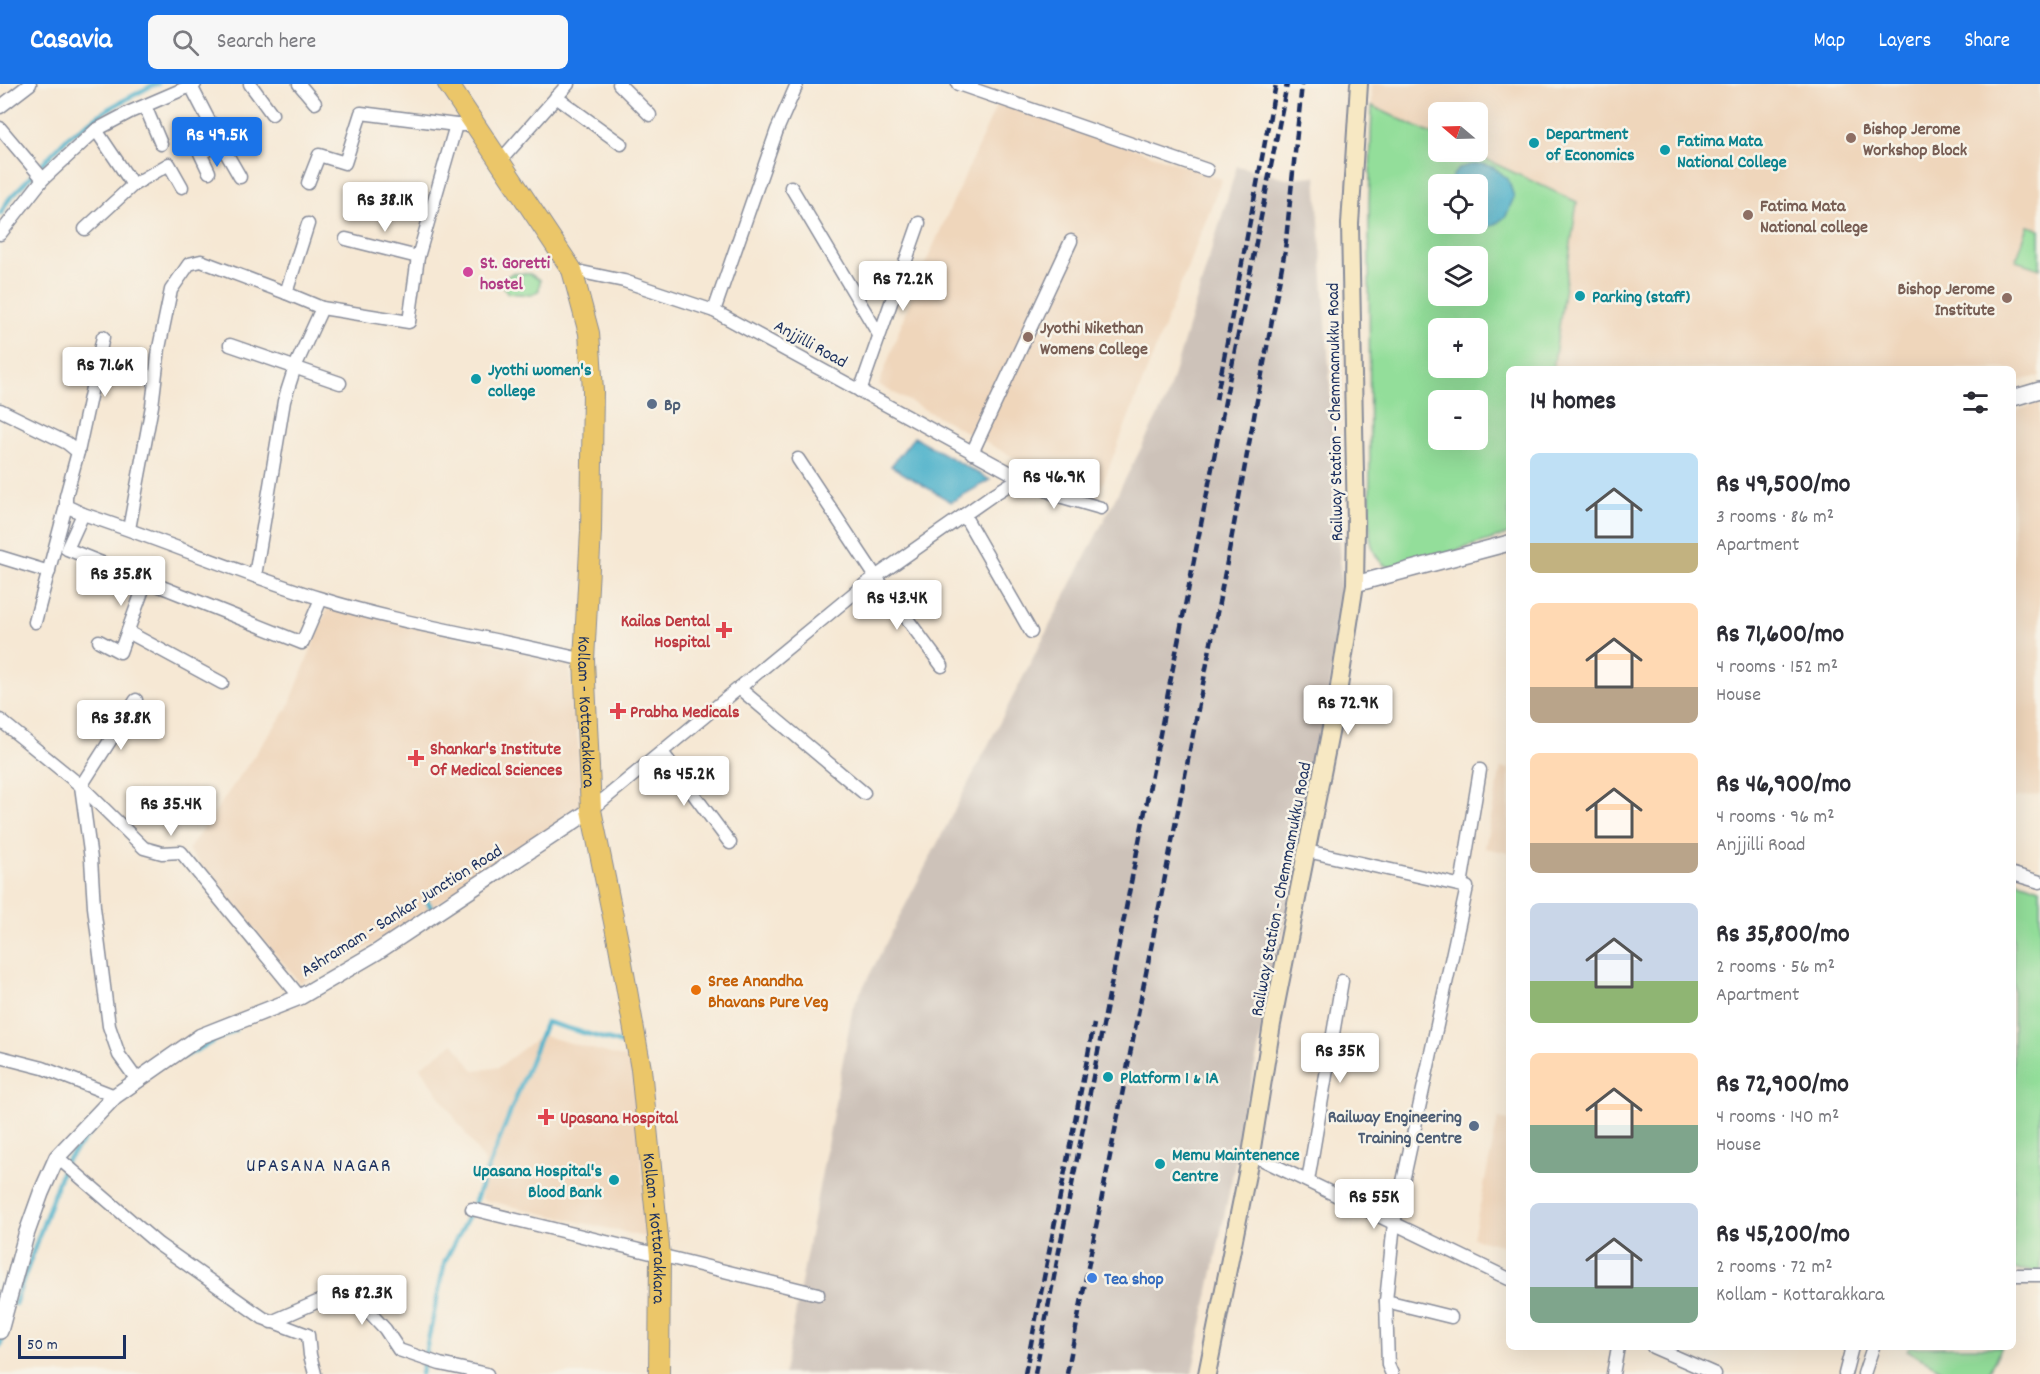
<!DOCTYPE html>
<html lang="en">
<head>
<meta charset="utf-8">
<style>
	body { margin:0; font-family:Dekko,sans-serif; background:#f7f7f7; color:#2b2b33; height:100vh; display:flex; flex-direction:column; font-size:22px; white-space:nowrap }
	* { box-sizing:border-box; margin:0 }
	p { font-size:20px; color:#7c7c81 }
	.icon { flex:none; width:33px; height:33px; fill:none; stroke:currentColor; stroke-width:2; stroke-linecap:round; stroke-linejoin:round }
	.map { position:relative; flex:1; overflow:hidden }
	.panel { position:absolute; left:1506px; top:282px; width:510px; height:984px; display:flex; flex-direction:column; background:#fff; border-radius:9px; box-shadow:0 6px 24px #0002 }
	.panel>* { flex:none }
	.needle { width:39px; rotate:289deg }
	.buttons { position:absolute; left:1428px; top:18px; display:grid; gap:12px }
	.buttons a { display:grid; place-items:center; width:60px; height:60px; border-radius:9px; background:#fff; box-shadow:0 6px 24px #0002; font-size:30px }
	.scale { position:absolute; left:18px; bottom:15px; width:108px; box-sizing:border-box; padding-left:6px; border:3px solid #1b2f5e; border-top:0; font-size:16px; line-height:21px; white-space:nowrap; color:#1b2f5e; -webkit-text-stroke:4px #f7f3e8; paint-order:stroke }
	.price { position:absolute; translate:-50% -51px; padding:0 14px; border-radius:6px; background:#fff; color:#222; font-size:20px; line-height:39px; filter:drop-shadow(0 2px 3px #0008) }
	.price::after { content:''; position:absolute; left:50%; top:36px; width:18px; height:14px; margin-left:-9px; background:inherit; clip-path:polygon(0 0,100% 0,50% 100%) }
	.price.current { background:#1a73e8; color:#fff }
	ul { padding:0; list-style:none }
	li { display:flex; align-items:center; gap:18px; height:150px; padding:0 24px }
	li span { display:grid; place-items:center; flex:none; width:168px; height:120px; border-radius:9px; color:#555 }
	li>.icon { margin-inline-start:auto }
	span .icon { width:72px; height:72px; fill:#fffc; stroke-width:1 }
	li b { font-size:26px }
	h2 { display:flex; justify-content:space-between; align-items:center; height:72px; padding:0 24px; font-size:26px }
	header { display:flex; align-items:center; gap:36px; box-sizing:border-box; height:84px; padding:0 30px; background:#1a73e8; color:#fff }
	header strong { font-size:28px }
	nav { display:flex; gap:33px; margin-inline-start:auto; font-size:21px }
	.search { width:420px; height:54px; background:#f7f7f7; display:flex; align-items:center; gap:15px; box-sizing:border-box; padding:0 21px; border-radius:9px; color:#7c7c81; font-size:22px }
	.map>svg:first-child { display:block }
	.built { fill:#efd6bb }
	.industrial { fill:#cdc2b9 }
	.green { fill:#93de9a; stroke:#57867c; stroke-width:1.5; fill-rule:evenodd }
	.water { fill:#4bb1ca; stroke:#337094; stroke-width:1.5 }
	.lines { fill:none; stroke-linecap:round; stroke-linejoin:round }
	.stream { stroke:#4bb1ca; stroke-width:4.5 }
	.minor-casing { stroke:#888c99; stroke-width:15 }
	.tertiary-casing { stroke:#888c99; stroke-width:18 }
	.secondary-casing { stroke:#888c99; stroke-width:20 }
	.primary-casing { stroke:#888c99; stroke-width:22 }
	.minor { stroke:#fff; stroke-width:12 }
	.tertiary { stroke:#fff; stroke-width:15 }
	.secondary { stroke:#f7e8c3; stroke-width:16 }
	.primary { stroke:#ebc669; stroke-width:20 }
	.rail { stroke:#1b2f5e; stroke-width:4.5; stroke-dasharray:9 4.5; stroke-linecap:butt }
	.education-dot { fill:#8d6e63; stroke:#f7f3e8; stroke-width:2 }
	.culture-dot { fill:#0f9aa8; stroke:#f7f3e8; stroke-width:2 }
	.hotel-dot { fill:#d1479c; stroke:#f7f3e8; stroke-width:2 }
	.service-dot { fill:#5c6f8a; stroke:#f7f3e8; stroke-width:2 }
	.health-dot { fill:#e0444e; stroke:#f7f3e8; stroke-width:2 }
	.food-dot { fill:#e8710a; stroke:#f7f3e8; stroke-width:2 }
	.shop-dot { fill:#3f7fe0; stroke:#f7f3e8; stroke-width:2 }
	.labels { text-anchor:middle; stroke-width:5; stroke-linejoin:round; paint-order:stroke }
	.education-label { font-size:18px; font-weight:bold; fill:#785e54; stroke:#f7f3e8; text-anchor:start }
	.culture-label { font-size:18px; font-weight:bold; fill:#0d838f; stroke:#f7f3e8; text-anchor:start }
	.hotel-label { font-size:18px; font-weight:bold; fill:#b23c85; stroke:#f7f3e8; text-anchor:start }
	.street-label { font-size:18px; fill:#1b2f5e; stroke:#f7f3e8 }
	.service-label { font-size:18px; font-weight:bold; fill:#4e5e75; stroke:#f7f3e8; text-anchor:start }
	.health-label { font-size:18px; font-weight:bold; fill:#be3a42; stroke:#f7f3e8; text-anchor:start }
	.food-label { font-size:18px; font-weight:bold; fill:#c56008; stroke:#f7f3e8; text-anchor:start }
	.shop-label { font-size:18px; font-weight:bold; fill:#366cbe; stroke:#f7f3e8; text-anchor:start }
	.neighbourhood-label { font-size:20px; letter-spacing:1.5px; fill:#1b2f5e; stroke:#f7f3e8 }
</style>
</head>
<body>
<header>
<strong>Casavia</strong>
<div class="search"><svg class="icon" aria-label="search" viewBox="0 0 24 24"><circle cx="10" cy="10" r="6"/><path d="M15 15l6 6"/></svg>Search here</div>
<nav><a>Map</a><a>Layers</a><a>Share</a></nav>
</header>
<div class="map">
<svg width="2040" height="1290" viewBox="0 0 2040 1290">
	<rect width="100%" height="100%" fill="#f7f3e8"/>
	<filter id="ink" filterUnits="userSpaceOnUse"><feTurbulence type="fractalNoise" baseFrequency=".0167" numOctaves="2"/><feDisplacementMap in="SourceGraphic" scale="12" xChannelSelector="R" yChannelSelector="G"/><feConvolveMatrix kernelMatrix="1 2 1 2 8 2 1 2 1" color-interpolation-filters="sRGB"/></filter>
	<filter id="wash" filterUnits="userSpaceOnUse"><feTurbulence type="fractalNoise" baseFrequency=".008" numOctaves="4" result="noise"/><feDisplacementMap in="SourceGraphic" scale="24" xChannelSelector="R" yChannelSelector="G"/><feGaussianBlur stdDeviation="1.35" result="paint"/><feColorMatrix in="noise" values="0 0 0 0 0 0 0 0 0 0 0 0 0 0 0 0 0 1.4 0 .05"/><feComposite in="paint" operator="in"/></filter>
	<g filter="url(#wash)">
		<rect width="100%" height="100%" fill="#f6e8d4"/>
		<g class="built">
			<path d="M 1372,0 L 2040,0 L 2040,292 L 2013,298 L 2013,285 L 1553,285 L 1577,118 L 1470,68 L 1478,68 L 1478,28 L 1438,28 L 1438,53 L 1372,22 Z"/>
			<path d="M 998,18 L 1222,95 L 1097,414 L 1058,397 L 879,301 L 914,205 Z"/>
			<path d="M 2040,318 L 2040,710 L 2013,714 L 2013,328 Z"/>
			<path d="M 328,522 L 568,578 L 572,603 L 585,725 L 373,860 L 300,899 L 188,766 L 289,622 Z"/>
			<path d="M 1501,684 L 1509,685 L 1509,769 L 1485,764 Z"/>
			<path d="M 541,951 L 633,976 L 648,1154 L 481,1115 L 485,1078 L 420,983 L 454,959 L 474,987 L 499,983 Z"/>
			<path d="M 1498,1035 L 1509,1037 L 1509,1163 L 1473,1154 Z"/>
		</g>
		<path class="industrial" d="M 1237,82 L 1286,94 L 1316,92 L 1329,282 L 1342,514 L 1337,558 L 1322,652 L 1192,1290 L 784,1290 L 853,923 L 1166,316 Z"/>
		<g class="green">
			<path d="M 1372,22 L 1438,53 L 1438,68 L 1470,68 L 1577,118 L 1553,285 L 1509,285 L 1509,450 L 1400,484 C 1381,486 1373,470 1370,453 L 1369,121 ZM 1438,100 L 1478,100 L 1478,140 L 1438,140 ZM 1438,172 L 1478,172 L 1478,212 L 1438,212 ZM 1438,244 L 1478,244 L 1478,284 L 1438,284 ZM 1438,316 L 1478,316 L 1478,356 L 1438,356 Z"/>
			<path d="M 2028,142 L 2040,145 L 2040,185 L 2016,177 Z"/>
			<path d="M 512,189 L 530,190 L 540,196 L 539,206 L 532,211 L 508,209 L 503,203 L 503,196 Z"/>
			<path d="M 2013,795 L 2040,804 L 2040,1188 L 2013,1185 Z"/>
			<path d="M 1909,1263 L 2002,1263 L 1987,1290 L 1949,1290 L 1907,1266 Z"/>
		</g>
		<g class="water">
			<path d="M 1483,80 L 1494,84 L 1508,95 L 1514,113 L 1506,132 L 1494,141 L 1476,147 L 1457,140 L 1478,140 L 1478,100 L 1449,100 C 1455,82 1465,81 1483,80 Z"/>
			<path d="M 914,353 L 990,396 L 951,418 L 891,382 Z"/>
		</g>
		<g class="lines">
			<g class="stream">
				<path d="M 42,80 L 69,52 L 108,25 L 151,2 L 158,0"/>
				<path d="M 1,129 L 9,115 L 33,90"/>
				<path d="M 426,815 L 434,828"/>
				<path d="M 183,973 L 235,946"/>
				<path d="M 15,1220 L 65,1078 L 98,1040"/>
				<path d="M 0,1262 L 5,1248"/>
				<path d="M 421,1290 L 445,1177 L 472,1125 L 546,938 L 630,962"/>
			</g>
		</g>
	</g>
	<g filter="url(#ink)">
		<g class="lines">
			<g class="minor-casing">
				<g id="minor">
					<path d="M 250,0 L 272,30"/>
					<path d="M 299,0 L 315,19"/>
					<path d="M 619,0 L 650,31"/>
					<path d="M 958,0 L 1207,86"/>
					<path d="M 191,2 L 221,60 L 200,69 L 209,88"/>
					<path d="M 556,13 L 621,60"/>
					<path d="M 145,22 L 161,60"/>
					<path d="M 0,23 L 30,0"/>
					<path d="M 0,44 L 43,95"/>
					<path d="M 221,60 L 240,93"/>
					<path d="M 500,77 L 568,0"/>
					<path d="M 308,99 L 319,71 L 345,79 L 361,29 L 456,41"/>
					<path d="M 133,101 L 169,80 L 182,103"/>
					<path d="M 791,103 L 879,251"/>
					<path d="M 85,145 L 133,101 L 96,46"/>
					<path d="M 0,150 L 43,95 L 96,46 L 130,28 L 195,0"/>
					<path d="M 346,155 L 418,173"/>
					<path d="M 572,186 L 624,197 L 714,227 L 1020,394 L 1059,412 L 1101,424"/>
					<path d="M 286,209 L 308,140"/>
					<path d="M 714,227 L 777,46 L 797,0"/>
					<path d="M 230,261 L 340,299"/>
					<path d="M 860,307 L 919,139"/>
					<path d="M 0,326 L 67,359 L 78,368 L 66,412 L 66,422 L 83,430 C 162,456 239,489 319,514 C 405,541 496,554 584,576"/>
					<path d="M 78,368 L 103,253"/>
					<path d="M 972,369 L 1071,157"/>
					<path d="M 798,375 L 876,493 L 942,582"/>
					<path d="M 83,430 L 67,465 L 302,559 L 321,515"/>
					<path d="M 964,431 L 1031,548"/>
					<path d="M 129,445 L 152,322 L 159,264 L 171,206 L 189,180 L 201,177 L 286,209 L 322,224 L 409,238 L 418,173 L 456,41 L 476,41"/>
					<path d="M 0,473 L 49,488"/>
					<path d="M 255,492 L 284,317 L 295,283 L 322,224"/>
					<path d="M 35,538 L 66,422"/>
					<path d="M 128,548 L 222,599"/>
					<path d="M 99,557 L 120,568 L 146,497"/>
					<path d="M 739,604 L 864,709"/>
					<path d="M 136,616 L 81,702 L 91,775 L 94,823 L 109,942 L 119,971 L 137,996"/>
					<path d="M 0,636 L 81,702 L 144,764 L 162,769 L 181,768 L 300,913"/>
					<path d="M 662,668 L 730,759"/>
					<path d="M 591,726 L 864,501 L 991,412 L 1020,394"/>
					<path d="M 1307,767 L 1467,803 L 1394,1139 L 1386,1217 L 1388,1281 L 1392,1290"/>
					<path d="M 2013,790 L 2040,798"/>
					<path d="M 1461,801 L 1480,686"/>
					<path d="M 0,973 L 43,984 L 115,1012"/>
					<path d="M 1251,1070 L 1509,1195"/>
					<path d="M 57,1073 L 158,1160 L 263,1234 L 308,1251 L 310,1271 L 315,1290"/>
					<path d="M 1308,1097 L 1342,897"/>
					<path d="M 472,1125 L 818,1210"/>
					<path d="M 2013,1191 L 2040,1191"/>
					<path d="M 1386,1217 L 1451,1233"/>
					<path d="M 271,1238 L 326,1214 L 358,1216 L 385,1245 L 399,1266 L 440,1280 L 487,1290"/>
					<path d="M 1653,1263 L 1715,1290"/>
					<path d="M 1613,1290 L 1618,1263"/>
					<path d="M 1845,1290 L 1852,1263"/>
					<path d="M 1864,1290 L 1873,1263"/>
				</g>
			</g>
			<g class="tertiary-casing">
				<g id="tertiary">
					<path d="M 2013,314 L 2040,306"/>
					<path d="M 1355,500 L 1509,459"/>
					<path d="M 0,1247 L 26,1151 L 41,1109 L 57,1073 L 115,1012 L 201,952 L 300,913 L 377,868 L 591,726"/>
				</g>
			</g>
			<g class="secondary-casing">
				<path id="secondary" d="M 1207,1290 L 1251,1070 L 1272,940 L 1338,609 L 1355,500 L 1356,440 L 1350,140 L 1359,0"/>
			</g>
			<g class="primary-casing">
				<g id="primary">
					<path id="s1" d="M 448,0 L 572,186 L 589,249 L 593,306 L 591,447 L 584,576 L 591,726 L 619,862 L 641,985 L 660,1172 L 659,1290"/>
				</g>
			</g>
			<use href="#minor" class="minor"/>
			<use href="#tertiary" class="tertiary"/>
			<use href="#secondary" class="secondary"/>
			<use href="#primary" class="primary"/>
			<g class="rail">
				<path d="M 1216,316 L 1276,0"/>
				<path d="M 1025,1290 L 1094,940"/>
				<path d="M 1035,1290 L 1287,0"/>
				<path d="M 1067,1290 L 1227,478 L 1285,166 L 1302,0"/>
			</g>
		</g>
	</g>
	<g class="education-dot">
		<circle cx="1851" cy="54" r="6"/>
		<circle cx="1748" cy="131" r="6"/>
		<circle cx="2007" cy="214" r="6"/>
		<circle cx="1028" cy="253" r="6"/>
	</g>
	<g class="culture-dot">
		<circle cx="1534" cy="59" r="6"/>
		<circle cx="1665" cy="66" r="6"/>
		<circle cx="1580" cy="212" r="6"/>
		<circle cx="476" cy="295" r="6"/>
		<circle cx="1108" cy="993" r="6"/>
		<circle cx="1160" cy="1080" r="6"/>
		<circle cx="614" cy="1096" r="6"/>
	</g>
	<circle class="hotel-dot" cx="468" cy="188" r="6"/>
	<g class="service-dot">
		<circle cx="652" cy="320" r="6"/>
		<circle cx="1474" cy="1042" r="6"/>
	</g>
	<g class="health-dot">
		<path d="M721 537h6v6h6v6h-6v6h-6v-6h-6v-6h6z"/>
		<path d="M615 618h6v6h6v6h-6v6h-6v-6h-6v-6h6z"/>
		<path d="M413 665h6v6h6v6h-6v6h-6v-6h-6v-6h6z"/>
		<path d="M543 1024h6v6h6v6h-6v6h-6v-6h-6v-6h6z"/>
	</g>
	<circle class="food-dot" cx="696" cy="906" r="6"/>
	<circle class="shop-dot" cx="1092" cy="1194" r="6"/>
	<g class="labels">
		<g class="education-label">
			<text x="1863" y="50">Bishop Jerome<tspan x="1863" dy="21">Workshop Block</tspan></text>
			<text x="1760" y="127">Fatima Mata<tspan x="1760" dy="21">National college</tspan></text>
			<text x="1995" y="210" text-anchor="end">Bishop Jerome<tspan x="1995" dy="21">Institute</tspan></text>
			<text x="1040" y="249">Jyothi Nikethan<tspan x="1040" dy="21">Womens College</tspan></text>
		</g>
		<g class="culture-label">
			<text x="1546" y="55">Department<tspan x="1546" dy="21">of Economics</tspan></text>
			<text x="1677" y="62">Fatima Mata<tspan x="1677" dy="21">National College</tspan></text>
			<text x="1592" y="218">Parking (staff)</text>
			<text x="488" y="291">Jyothi women's<tspan x="488" dy="21">college</tspan></text>
			<text x="1120" y="999">Platform 1 &amp; 1A</text>
			<text x="1172" y="1076">Memu Maintenence<tspan x="1172" dy="21">Centre</tspan></text>
			<text x="602" y="1092" text-anchor="end">Upasana Hospital's<tspan x="602" dy="21">Blood Bank</tspan></text>
		</g>
		<g class="hotel-label">
			<text x="480" y="184">St. Goretti<tspan x="480" dy="21">hostel</tspan></text>
		</g>
		<g class="street-label">
			<text transform="translate(811 259) rotate(29)" y="6">Anjjilli Road</text>
			<text transform="translate(1334 328) rotate(-91)" y="6">Railway Station - Chemmamukku Road</text>
			<text dy="6" stroke="none"><textPath href="#s1" startOffset="668">Kollam - Kottarakkara</textPath></text>
			<text transform="translate(1280 805) rotate(-79)" y="6">Railway Station - Chemmamukku Road</text>
			<text transform="translate(401 826) rotate(-32)" y="6">Ashramam - Sankar Junction Road</text>
			<text dy="6" stroke="none"><textPath href="#s1" startOffset="1190">Kollam - Kottarakkara</textPath></text>
		</g>
		<g class="service-label">
			<text x="664" y="326">Bp</text>
			<text x="1462" y="1038" text-anchor="end">Railway Engineering<tspan x="1462" dy="21">Training Centre</tspan></text>
		</g>
		<g class="health-label">
			<text x="710" y="542" text-anchor="end">Kailas Dental<tspan x="710" dy="21">Hospital</tspan></text>
			<text x="630" y="633">Prabha Medicals</text>
			<text x="430" y="670">Shankar's Institute<tspan x="430" dy="21">Of Medical Sciences</tspan></text>
			<text x="560" y="1039">Upasana Hospital</text>
		</g>
		<g class="food-label">
			<text x="708" y="902">Sree Anandha<tspan x="708" dy="21">Bhavans Pure Veg</tspan></text>
		</g>
		<g class="shop-label">
			<text x="1104" y="1200">Tea shop</text>
		</g>
		<g class="neighbourhood-label">
			<text x="319" y="1087">UPASANA NAGAR</text>
		</g>
	</g>
</svg>
<div class="buttons">
<a><svg class="needle" viewBox="-14 -14 28 28"><path d="M0-13l5 13h-10z" fill="#e53935"/><path d="M0 13l5-13h-10z" fill="#7c7c81"/></svg></a>
<a><svg class="icon" aria-label="locate" viewBox="0 0 24 24"><circle cx="12" cy="12" r="6"/><path d="M12 2v4M12 18v4M2 12h4M18 12h4"/></svg></a>
<a><svg class="icon" aria-label="layers" viewBox="0 0 24 24"><path d="M12 4l9 5-9 5-9-5zM3 14l9 5 9-5"/></svg></a>
<a>+</a>
<a>−</a>
</div>
<div class="scale">50 m</div>
<b class="price current" style="left:217px;top:84px">Rs 49.5K</b>
<b class="price" style="left:385px;top:149px">Rs 38.1K</b>
<b class="price" style="left:903px;top:228px">Rs 72.2K</b>
<b class="price" style="left:105px;top:314px">Rs 71.6K</b>
<b class="price" style="left:1054px;top:426px">Rs 46.9K</b>
<b class="price" style="left:121px;top:523px">Rs 35.8K</b>
<b class="price" style="left:897px;top:547px">Rs 43.4K</b>
<b class="price" style="left:1348px;top:652px">Rs 72.9K</b>
<b class="price" style="left:121px;top:667px">Rs 38.8K</b>
<b class="price" style="left:684px;top:723px">Rs 45.2K</b>
<b class="price" style="left:171px;top:753px">Rs 35.4K</b>
<b class="price" style="left:1340px;top:1000px">Rs 35K</b>
<b class="price" style="left:1374px;top:1146px">Rs 55K</b>
<b class="price" style="left:362px;top:1242px">Rs 82.3K</b>
<section class="panel">
<h2>14 homes<svg class="icon" aria-label="filters" viewBox="0 0 24 24"><path d="M4 7h16M4 17h16"/><circle cx="9" cy="7" r="2"/><circle cx="15" cy="17" r="2"/></svg></h2>
<ul>
<li><span style="background:linear-gradient(#bfe0f5 75%,#c2b280 0)"><svg class="icon" aria-label="home" viewBox="0 0 24 24"><path d="M3 11l9-7 9 7M6 9v11h12V9"/></svg></span><div><b>Rs 49,500/mo</b><p>3 rooms · 86 m²</p><p>Apartment</p></div></li>
<li><span style="background:linear-gradient(#ffd9b3 70%,#b9a48a 0)"><svg class="icon" aria-label="home" viewBox="0 0 24 24"><path d="M3 11l9-7 9 7M6 9v11h12V9"/></svg></span><div><b>Rs 71,600/mo</b><p>4 rooms · 152 m²</p><p>House</p></div></li>
<li><span style="background:linear-gradient(#ffd9b3 75%,#b9a48a 0)"><svg class="icon" aria-label="home" viewBox="0 0 24 24"><path d="M3 11l9-7 9 7M6 9v11h12V9"/></svg></span><div><b>Rs 46,900/mo</b><p>4 rooms · 96 m²</p><p>Anjjilli Road</p></div></li>
<li><span style="background:linear-gradient(#c9d6e8 65%,#8fb573 0)"><svg class="icon" aria-label="home" viewBox="0 0 24 24"><path d="M3 11l9-7 9 7M6 9v11h12V9"/></svg></span><div><b>Rs 35,800/mo</b><p>2 rooms · 56 m²</p><p>Apartment</p></div></li>
<li><span style="background:linear-gradient(#ffd9b3 60%,#7fa58c 0)"><svg class="icon" aria-label="home" viewBox="0 0 24 24"><path d="M3 11l9-7 9 7M6 9v11h12V9"/></svg></span><div><b>Rs 72,900/mo</b><p>4 rooms · 140 m²</p><p>House</p></div></li>
<li><span style="background:linear-gradient(#c9d6e8 70%,#7fa58c 0)"><svg class="icon" aria-label="home" viewBox="0 0 24 24"><path d="M3 11l9-7 9 7M6 9v11h12V9"/></svg></span><div><b>Rs 45,200/mo</b><p>2 rooms · 72 m²</p><p>Kollam - Kottarakkara</p></div></li>
</ul>
</section>
</div>
</body>
</html>
